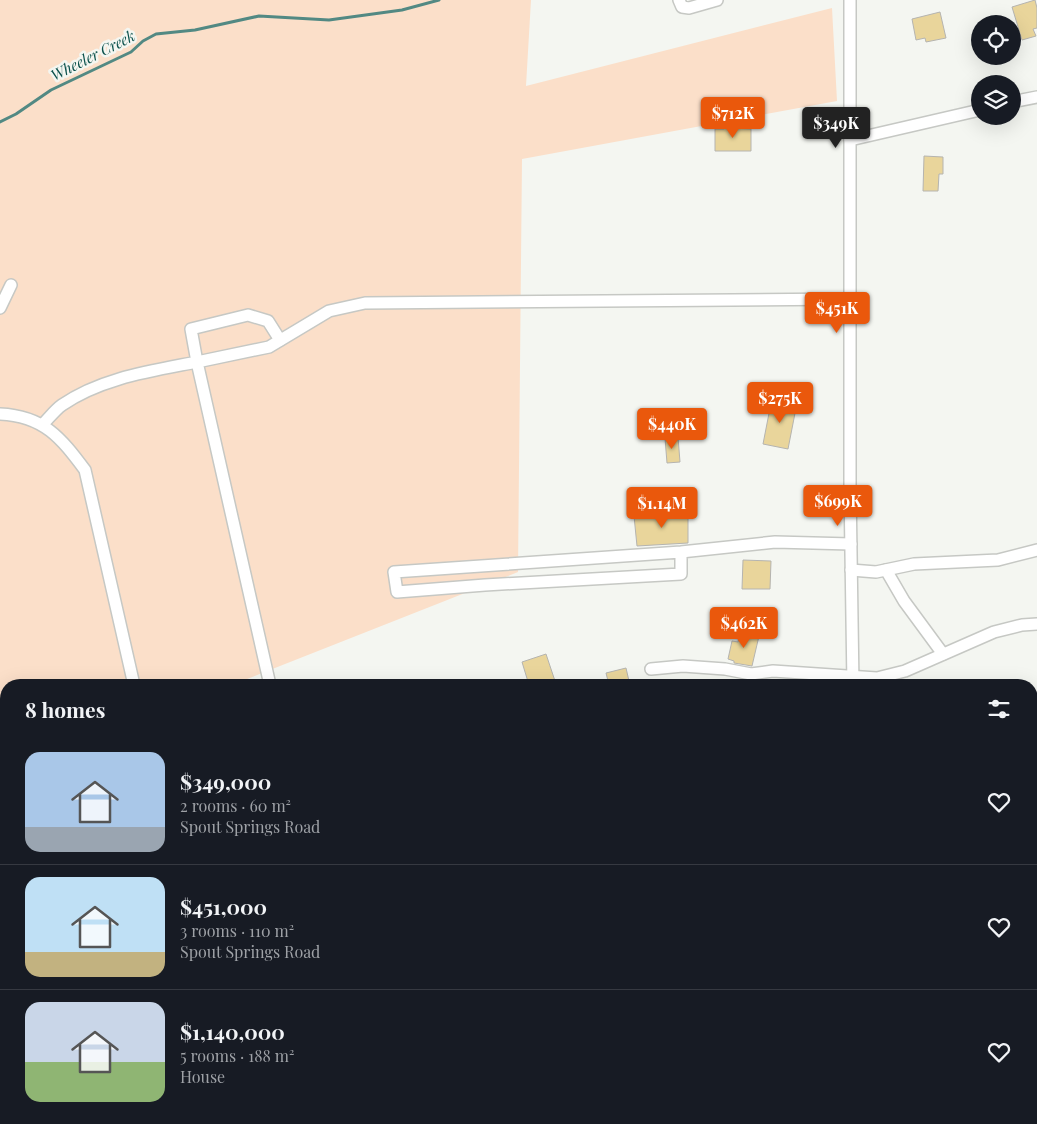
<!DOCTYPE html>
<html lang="en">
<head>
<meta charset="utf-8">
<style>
	body { margin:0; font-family:"Playfair Display",serif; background:#242831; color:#f1f3f6; height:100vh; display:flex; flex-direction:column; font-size:19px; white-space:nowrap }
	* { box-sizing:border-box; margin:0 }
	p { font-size:16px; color:#9ea1a6 }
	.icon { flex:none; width:28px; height:28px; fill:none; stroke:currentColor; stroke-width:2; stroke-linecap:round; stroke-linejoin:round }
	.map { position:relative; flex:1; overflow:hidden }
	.details { position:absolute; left:0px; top:679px; width:1038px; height:446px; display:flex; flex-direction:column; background:#171b24; border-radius:20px 20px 0 0; box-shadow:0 5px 20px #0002 }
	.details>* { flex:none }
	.fabs { position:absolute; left:971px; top:15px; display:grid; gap:10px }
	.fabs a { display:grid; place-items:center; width:50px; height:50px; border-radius:50%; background:#171b24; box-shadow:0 5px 20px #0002; font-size:25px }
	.price { position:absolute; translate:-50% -42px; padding:0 11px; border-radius:5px; background:#ea580c; color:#fff; font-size:16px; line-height:32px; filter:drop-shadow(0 1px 2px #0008) }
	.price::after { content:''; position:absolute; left:50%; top:30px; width:15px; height:11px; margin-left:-8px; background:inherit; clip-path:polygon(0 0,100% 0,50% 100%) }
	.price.on { background:#222; color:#fff }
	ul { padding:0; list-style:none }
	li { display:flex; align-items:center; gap:15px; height:125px; padding:0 25px }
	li+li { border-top:1px solid #363941 }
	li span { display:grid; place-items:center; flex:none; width:140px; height:100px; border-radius:15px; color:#555 }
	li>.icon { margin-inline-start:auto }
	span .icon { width:60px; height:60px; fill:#fffc; stroke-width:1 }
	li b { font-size:21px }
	h2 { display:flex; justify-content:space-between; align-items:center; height:60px; padding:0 25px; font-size:21px }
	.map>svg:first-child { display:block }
	.green { fill:#fbdfc9 }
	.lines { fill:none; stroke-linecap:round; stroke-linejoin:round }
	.stream { stroke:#528983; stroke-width:3 }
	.building { fill:#e9d59b; stroke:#b5b4b0 }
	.minor-casing { stroke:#c6c8c4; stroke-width:14 }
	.minor { stroke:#fff; stroke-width:11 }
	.labels { text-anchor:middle; stroke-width:5; stroke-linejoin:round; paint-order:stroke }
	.water-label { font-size:15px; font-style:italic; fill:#0b514c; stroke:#f4f6f1 }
</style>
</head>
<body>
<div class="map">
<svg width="1037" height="1124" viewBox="0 0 1037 1124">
	<rect width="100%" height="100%" fill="#f4f6f1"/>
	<path class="green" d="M 0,0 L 531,0 L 526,86 L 832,8 L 837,101 L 522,159 L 518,572 L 232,685 L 6,685 L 6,774 L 0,776 Z"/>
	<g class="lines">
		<path class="stream" d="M 0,122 L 16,114 L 51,90 L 131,52 L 143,41 L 156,34 L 195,30 L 259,16 L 329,20 L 402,10 L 439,0"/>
	</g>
	<g class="building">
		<path d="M 1035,0 L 1037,8 L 1037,28 L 1033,29 L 1036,36 L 1022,40 L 1012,7 Z"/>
		<path d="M 940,12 L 946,38 L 926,42 L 925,38 L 916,40 L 912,19 Z"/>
		<path d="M 724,124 L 733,124 L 733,128 L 751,129 L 751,151 L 715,151 L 715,129 L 724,129 Z"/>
		<path d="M 924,156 L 943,157 L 943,174 L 939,174 L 938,191 L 923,191 Z"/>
		<path d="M 772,398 L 797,403 L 788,449 L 763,444 Z"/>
		<path d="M 678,437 L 680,462 L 667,463 L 665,438 Z"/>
		<path d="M 671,512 L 688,512 L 688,543 L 637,546 L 634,516 Z"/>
		<path d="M 743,560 L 771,561 L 770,589 L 742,589 Z"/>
		<path d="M 740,632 L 759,636 L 752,666 L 734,663 L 734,661 L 728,659 L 732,641 L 738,642 Z"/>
		<path d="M 546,654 L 555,681 L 542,685 L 529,685 L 522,662 Z"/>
		<path d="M 626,668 L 629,681 L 609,685 L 606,673 Z"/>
	</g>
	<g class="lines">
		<g class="minor-casing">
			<g id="minor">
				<path d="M 679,0 L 682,7 L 689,8 L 717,0"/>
				<path d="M 850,0 L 850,487 L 853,685"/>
				<path d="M 1012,102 L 1037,97"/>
				<path d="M 850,140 L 980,110"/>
				<path d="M 0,308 L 11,285"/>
				<path d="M 0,414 C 44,416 61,438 85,470 L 134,685"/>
				<path d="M 43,424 C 49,418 55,410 62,405 C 101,378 151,371 197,362 L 191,329 L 248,315 L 268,321 L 280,340"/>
				<path d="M 681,552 L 681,574 L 485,585 L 397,592 L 394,572 L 681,552 L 775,542 L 851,544"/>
				<path d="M 851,570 L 876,572 L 914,564 L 998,560 L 1037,550"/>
				<path d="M 886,570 L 904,601 L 943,654"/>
				<path d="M 651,669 L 683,666 L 725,669 L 751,674 L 773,671 L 877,678 L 905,671 L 994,632 L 1022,625 L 1037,624"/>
				<path d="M 270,685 L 197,362 L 269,347 L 329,311 L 365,303 L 850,299"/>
				<path d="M 0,797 L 6,797"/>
				<path d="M 1031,867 L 1037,865"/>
				<path d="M 0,920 L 6,917"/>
				<path d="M 857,1119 L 857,1124"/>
			</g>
		</g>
		<use href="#minor" class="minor"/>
	</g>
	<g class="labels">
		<g class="water-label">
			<text transform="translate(93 56) rotate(-27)" y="5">Wheeler Creek</text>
		</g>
	</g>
</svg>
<div class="fabs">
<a><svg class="icon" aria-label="locate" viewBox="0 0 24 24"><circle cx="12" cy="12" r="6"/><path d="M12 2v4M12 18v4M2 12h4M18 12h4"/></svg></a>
<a><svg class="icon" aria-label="layers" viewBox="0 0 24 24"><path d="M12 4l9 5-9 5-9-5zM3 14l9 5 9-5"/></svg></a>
</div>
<b class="price" style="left:733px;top:139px">$712K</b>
<b class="price on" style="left:836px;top:149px">$349K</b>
<b class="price" style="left:837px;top:334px">$451K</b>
<b class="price" style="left:780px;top:424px">$275K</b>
<b class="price" style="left:672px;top:450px">$440K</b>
<b class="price" style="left:838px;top:527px">$699K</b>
<b class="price" style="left:662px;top:529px">$1.14M</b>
<b class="price" style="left:744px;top:649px">$462K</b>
<section class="details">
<h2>8 homes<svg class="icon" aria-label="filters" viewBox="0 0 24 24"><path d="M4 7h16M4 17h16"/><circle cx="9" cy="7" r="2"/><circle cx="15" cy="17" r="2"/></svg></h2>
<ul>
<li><span style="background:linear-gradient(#a9c7e8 75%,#9aa5b1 0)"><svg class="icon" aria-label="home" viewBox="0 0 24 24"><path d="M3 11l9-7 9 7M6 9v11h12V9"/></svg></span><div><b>$349,000</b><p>2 rooms · 60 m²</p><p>Spout Springs Road</p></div><svg class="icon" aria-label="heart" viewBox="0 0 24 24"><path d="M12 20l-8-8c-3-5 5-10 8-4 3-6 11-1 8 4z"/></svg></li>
<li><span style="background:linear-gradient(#bfe0f5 75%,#c2b280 0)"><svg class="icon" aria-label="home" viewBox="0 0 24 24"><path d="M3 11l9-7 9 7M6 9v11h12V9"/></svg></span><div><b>$451,000</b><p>3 rooms · 110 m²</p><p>Spout Springs Road</p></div><svg class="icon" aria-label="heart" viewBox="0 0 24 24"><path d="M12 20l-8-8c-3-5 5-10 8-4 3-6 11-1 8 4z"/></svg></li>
<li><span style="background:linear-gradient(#c9d6e8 60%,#8fb573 0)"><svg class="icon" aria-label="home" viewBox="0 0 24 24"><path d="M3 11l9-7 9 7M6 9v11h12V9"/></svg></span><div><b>$1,140,000</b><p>5 rooms · 188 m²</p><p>House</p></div><svg class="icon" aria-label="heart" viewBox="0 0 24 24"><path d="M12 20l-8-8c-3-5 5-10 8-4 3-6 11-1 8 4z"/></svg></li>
</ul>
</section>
</div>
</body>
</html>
